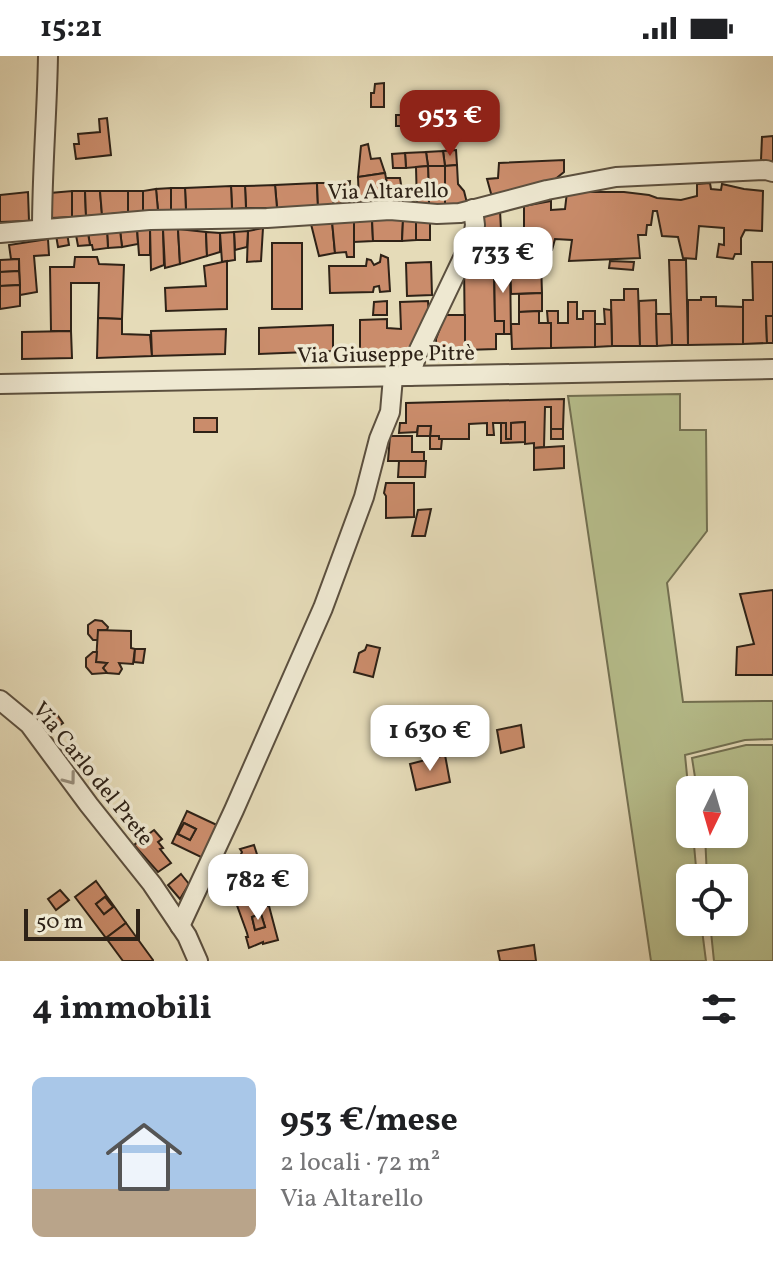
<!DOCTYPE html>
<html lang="it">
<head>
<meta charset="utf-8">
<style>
	body { margin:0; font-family:Vollkorn,serif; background:#f6f6f6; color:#202124; height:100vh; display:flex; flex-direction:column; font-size:30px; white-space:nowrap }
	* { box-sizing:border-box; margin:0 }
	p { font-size:26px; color:#757577 }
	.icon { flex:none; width:44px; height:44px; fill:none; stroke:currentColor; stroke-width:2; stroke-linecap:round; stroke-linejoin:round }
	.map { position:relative; height:905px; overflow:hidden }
	.panel { display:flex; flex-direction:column; background:#fff; flex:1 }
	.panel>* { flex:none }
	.needle { width:52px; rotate:185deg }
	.buttons { position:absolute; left:676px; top:720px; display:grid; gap:16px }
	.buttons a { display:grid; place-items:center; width:72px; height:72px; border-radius:12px; background:#fff; box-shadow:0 4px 12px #0003; font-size:40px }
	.scale { position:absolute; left:24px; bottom:20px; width:116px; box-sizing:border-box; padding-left:8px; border:4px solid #2e2217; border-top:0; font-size:22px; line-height:28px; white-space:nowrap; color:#2e2217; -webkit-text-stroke:6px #eee8d1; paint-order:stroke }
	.price { position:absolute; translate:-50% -68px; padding:0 18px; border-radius:16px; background:#fff; color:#222; font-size:26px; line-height:52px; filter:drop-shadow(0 2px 4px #0008) }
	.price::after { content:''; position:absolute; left:50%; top:48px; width:24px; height:18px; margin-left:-12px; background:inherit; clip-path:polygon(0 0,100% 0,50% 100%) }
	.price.current { background:#8f2418; color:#fff }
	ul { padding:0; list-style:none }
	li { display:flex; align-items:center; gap:24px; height:200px; padding:0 32px }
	li span { display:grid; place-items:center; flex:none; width:224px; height:160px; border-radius:12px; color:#555 }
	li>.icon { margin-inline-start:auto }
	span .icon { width:96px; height:96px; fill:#fffc; stroke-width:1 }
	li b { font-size:34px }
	h2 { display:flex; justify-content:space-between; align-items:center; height:96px; padding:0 32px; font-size:34px }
	.status { display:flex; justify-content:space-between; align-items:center; height:56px; padding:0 40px; background:#fff; direction:ltr }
	.status svg { height:22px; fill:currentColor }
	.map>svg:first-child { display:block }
	.green { fill:#b7bf8d; stroke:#727052; stroke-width:2 }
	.building { fill:#ca8c6b; stroke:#2e2217; stroke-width:2; fill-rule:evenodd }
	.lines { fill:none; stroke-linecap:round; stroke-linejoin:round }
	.minor-casing { stroke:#5c503f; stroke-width:22 }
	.minor { stroke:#eee8d1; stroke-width:18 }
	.oneway { stroke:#988f7d }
	.labels { text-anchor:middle; stroke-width:7; stroke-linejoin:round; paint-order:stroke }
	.street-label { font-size:22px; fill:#2e2217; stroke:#eee8d1 }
</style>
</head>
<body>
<div class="status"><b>15:21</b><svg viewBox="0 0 49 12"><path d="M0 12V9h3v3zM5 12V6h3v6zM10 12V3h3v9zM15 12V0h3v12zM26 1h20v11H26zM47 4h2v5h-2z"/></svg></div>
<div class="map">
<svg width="773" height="905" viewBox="0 0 773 905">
	<rect width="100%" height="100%" fill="#e5dbb8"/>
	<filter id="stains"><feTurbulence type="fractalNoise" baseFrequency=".0025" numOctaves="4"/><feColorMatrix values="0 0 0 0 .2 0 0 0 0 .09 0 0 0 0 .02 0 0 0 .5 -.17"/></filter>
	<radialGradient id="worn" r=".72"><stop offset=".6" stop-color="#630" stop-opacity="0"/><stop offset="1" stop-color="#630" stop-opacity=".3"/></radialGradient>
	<g class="green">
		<path d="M 680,338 L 680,374 L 706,374 L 707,475 L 667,527 L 683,646 L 773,645 L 773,683 L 745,684 L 685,699 L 690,750 L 690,778 L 693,778 L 697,822 L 690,822 L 690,866 L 701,866 L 706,905 L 651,905 L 568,340 Z"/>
		<path d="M 746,689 L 773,689 L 773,905 L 714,905 L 710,866 L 734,866 L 734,822 L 707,822 L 705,778 L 734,778 L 734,734 L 697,734 L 692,702 Z"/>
	</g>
	<g class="building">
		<path d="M 384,27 L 384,51 L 371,51 L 371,37 L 374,37 L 375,28 Z"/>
		<path d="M 396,59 L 404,59 L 409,70 L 396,70 Z"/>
		<path d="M 107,62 L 111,99 L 76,103 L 74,88 L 79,88 L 78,78 L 100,76 L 99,63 Z"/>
		<path d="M 773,80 L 773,106 L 761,104 L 762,81 Z"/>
		<path d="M 368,88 L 371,103 L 380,102 L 385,117 L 358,121 L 361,90 Z"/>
		<path d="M 456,94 L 457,109 L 445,110 L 443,95 Z"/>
		<path d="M 443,95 L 445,110 L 428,110 L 426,96 Z"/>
		<path d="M 426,96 L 428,110 L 406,112 L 405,97 Z"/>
		<path d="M 405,97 L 406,112 L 393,112 L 392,98 Z"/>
		<path d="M 564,104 L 564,116 L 548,129 L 492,141 L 487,123 L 498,122 L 499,107 Z"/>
		<path d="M 457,109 L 458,128 L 464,135 L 467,147 L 445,149 L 445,110 Z"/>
		<path d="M 428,110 L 445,110 L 445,149 L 429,149 Z"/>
		<path d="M 428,110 L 429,149 L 417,150 L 416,111 Z"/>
		<path d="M 385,117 L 391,147 L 359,146 L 358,121 Z"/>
		<path d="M 386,122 L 400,122 L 404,147 L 391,147 Z"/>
		<path d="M 350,125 L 348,149 L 334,150 L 331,127 Z"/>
		<path d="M 317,127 L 318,151 L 277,152 L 275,129 Z"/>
		<path d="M 317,127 L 331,127 L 334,150 L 318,151 Z"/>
		<path d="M 710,127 L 711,133 L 721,134 L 722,128 L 744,133 L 763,135 L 762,175 L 745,174 L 741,182 L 741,198 L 735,198 L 733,203 L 717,201 L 719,188 L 724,189 L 724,172 L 699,170 L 696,203 L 683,202 L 678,181 L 662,180 L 657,155 L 653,155 L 651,169 L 647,169 L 646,179 L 638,179 L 640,202 L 569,205 L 572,184 L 555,183 L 552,194 L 544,194 L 543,186 L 524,186 L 524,150 L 551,145 L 551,154 L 565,153 L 567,136 L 624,136 L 649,139 L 657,142 L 681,144 L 697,140 L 697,128 Z"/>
		<path d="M 275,129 L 277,152 L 246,152 L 245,130 Z"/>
		<path d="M 231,130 L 245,130 L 246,152 L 232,153 Z"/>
		<path d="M 231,130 L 232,153 L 186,155 L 185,132 Z"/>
		<path d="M 171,132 L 171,156 L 158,155 L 156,133 Z"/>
		<path d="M 171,132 L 185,132 L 186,155 L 171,156 Z"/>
		<path d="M 156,133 L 158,155 L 143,156 L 143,135 Z"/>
		<path d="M 72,135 L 72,161 L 51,162 L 50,137 Z"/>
		<path d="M 72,135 L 85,135 L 86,160 L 72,161 Z"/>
		<path d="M 85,135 L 100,135 L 102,159 L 86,160 Z"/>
		<path d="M 100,135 L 128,135 L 128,156 L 102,159 Z"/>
		<rect x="128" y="135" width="15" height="21"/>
		<path d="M 28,136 L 29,165 L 0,166 L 0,139 Z"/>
		<path d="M 500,154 L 502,194 L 526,194 L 526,206 L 481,207 L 480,158 Z"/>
		<path d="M 372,163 L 373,185 L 354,186 L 354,165 Z"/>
		<path d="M 372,163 L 403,164 L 402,185 L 373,185 Z"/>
		<path d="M 403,164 L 416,164 L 416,184 L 402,185 Z"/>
		<rect x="416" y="164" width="14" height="20"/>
		<path d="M 332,165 L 335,197 L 319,200 L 311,168 Z"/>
		<path d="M 332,165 L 354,165 L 354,201 L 347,201 L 346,196 L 335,197 Z"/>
		<path d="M 137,172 L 138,188 L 122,191 L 120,174 Z"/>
		<path d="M 137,172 L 150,172 L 150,199 L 139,199 Z"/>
		<path d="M 150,172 L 163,173 L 164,209 L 151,214 Z"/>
		<path d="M 263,172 L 261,205 L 247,206 L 248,175 Z"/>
		<path d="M 163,173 L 178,173 L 180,208 L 165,212 Z"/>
		<path d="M 178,173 L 206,176 L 207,200 L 180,208 Z"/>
		<path d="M 120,174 L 122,191 L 108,192 L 107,175 Z"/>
		<path d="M 107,175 L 108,192 L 93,194 L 92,189 L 90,189 L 88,177 Z"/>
		<path d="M 248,175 L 247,191 L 235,194 L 234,176 Z"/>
		<path d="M 206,176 L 220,177 L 220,196 L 207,200 Z"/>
		<path d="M 234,176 L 235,204 L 222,206 L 220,177 Z"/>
		<path d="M 67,177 L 69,189 L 58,191 L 56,179 Z"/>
		<path d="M 88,177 L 90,189 L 78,190 L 76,179 Z"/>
		<path d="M 48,183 L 49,199 L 34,200 L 37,236 L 20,239 L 19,203 L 11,203 L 9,189 Z"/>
		<rect x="272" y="187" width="30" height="66"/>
		<path d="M 381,199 L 388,202 L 390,235 L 380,236 L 379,230 L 374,231 L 373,236 L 330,237 L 329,210 L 366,210 L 367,203 L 371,204 L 374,209 L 380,206 Z"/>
		<path d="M 75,201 L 97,201 L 99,208 L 124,209 L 122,263 L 98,262 L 99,227 L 71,227 L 71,275 L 51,275 L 50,211 L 74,211 Z"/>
		<path d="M 19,203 L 19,215 L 0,216 L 0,204 Z"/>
		<path d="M 669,204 L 686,204 L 688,289 L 672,289 Z"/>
		<path d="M 227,205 L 227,253 L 166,255 L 165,232 L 206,230 L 204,210 Z"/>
		<path d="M 610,205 L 634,206 L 633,214 L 609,212 Z"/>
		<path d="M 431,206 L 432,239 L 407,240 L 406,207 Z"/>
		<path d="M 541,206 L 542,237 L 511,238 L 510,207 Z"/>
		<path d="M 752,206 L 773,206 L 773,260 L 766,260 L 767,287 L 743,288 L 743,244 L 753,244 Z"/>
		<path d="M 464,207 L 494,207 L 495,265 L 504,265 L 504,278 L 496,278 L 496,293 L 465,294 Z"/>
		<path d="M 494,207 L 510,207 L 511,278 L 504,278 L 504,265 L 495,265 Z"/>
		<path d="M 19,215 L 20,229 L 0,230 L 0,216 Z"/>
		<path d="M 20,229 L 20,250 L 0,253 L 0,230 Z"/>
		<path d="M 624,233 L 638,233 L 640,290 L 612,290 L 611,244 L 624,244 Z"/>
		<path d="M 542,237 L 542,255 L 519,256 L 519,238 Z"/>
		<path d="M 701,241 L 716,241 L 716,250 L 743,251 L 743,288 L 688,289 L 688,244 L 701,244 Z"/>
		<path d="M 656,244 L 657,290 L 640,290 L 639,245 Z"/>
		<path d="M 387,245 L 387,259 L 373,259 L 374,246 Z"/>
		<path d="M 428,245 L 429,262 L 414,294 L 360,295 L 360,264 L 387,263 L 387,272 L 401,273 L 400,246 Z"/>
		<path d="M 568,246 L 577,246 L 577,263 L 583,263 L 583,255 L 595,255 L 595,291 L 551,292 L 551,267 L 548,267 L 547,255 L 558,255 L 558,267 L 568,267 Z"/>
		<path d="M 604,253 L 611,254 L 612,290 L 595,291 L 595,268 L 605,268 Z"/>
		<path d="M 539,255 L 539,267 L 551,267 L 551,292 L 512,293 L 511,268 L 519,268 L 519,256 Z"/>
		<path d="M 656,258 L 671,258 L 672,289 L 657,290 Z"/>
		<path d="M 445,259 L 465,259 L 465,294 L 460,294 L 460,297 L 436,298 L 436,283 Z"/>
		<path d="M 766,260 L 773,260 L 773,287 L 767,287 Z"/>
		<path d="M 98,262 L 122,263 L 122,278 L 150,279 L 152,300 L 97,302 Z"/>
		<path d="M 333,269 L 333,295 L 259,298 L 259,272 Z"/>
		<path d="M 226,273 L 225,298 L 152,300 L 151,275 Z"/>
		<path d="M 71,275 L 72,302 L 22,303 L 22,276 Z"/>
		<path d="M 564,343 L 563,373 L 551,373 L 551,351 L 545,351 L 544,391 L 534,392 L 534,387 L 525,388 L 525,366 L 511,367 L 511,383 L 506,383 L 506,367 L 493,367 L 494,379 L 487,379 L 487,367 L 469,368 L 469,383 L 439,383 L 439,380 L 430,380 L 431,370 L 418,370 L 417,376 L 399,377 L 400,367 L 406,367 L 406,347 Z"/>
		<rect x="194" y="362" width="23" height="14"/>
		<path d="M 525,366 L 525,386 L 501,387 L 501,367 L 506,367 L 506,383 L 511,383 L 511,367 Z"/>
		<path d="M 418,370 L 431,370 L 430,380 L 417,380 Z"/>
		<rect x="551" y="373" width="12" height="10"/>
		<path d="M 390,380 L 412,380 L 412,396 L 424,396 L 424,405 L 388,405 Z"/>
		<path d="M 430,380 L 439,380 L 439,383 L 442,383 L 441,393 L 430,393 Z"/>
		<path d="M 564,390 L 564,412 L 534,414 L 534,392 Z"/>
		<path d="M 399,405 L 426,405 L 425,421 L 398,421 Z"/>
		<path d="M 386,427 L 414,427 L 414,461 L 386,462 L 386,440 L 384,437 Z"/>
		<path d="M 431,453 L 425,480 L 412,480 L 418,454 Z"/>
		<path d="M 773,534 L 773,619 L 736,619 L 737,591 L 754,588 L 740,538 Z"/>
		<path d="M 95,564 L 102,565 L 108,571 L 107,574 L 98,574 L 98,584 L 93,584 L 88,578 L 88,569 Z"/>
		<path d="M 98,574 L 131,575 L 131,592 L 135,593 L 133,608 L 119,607 L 122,613 L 119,618 L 107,617 L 103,612 L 107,607 L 96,606 Z"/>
		<path d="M 367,589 L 380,592 L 373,621 L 354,616 L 359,597 L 365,594 Z"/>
		<path d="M 135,593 L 145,593 L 143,607 L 134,606 Z"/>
		<path d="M 93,596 L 97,596 L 96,606 L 107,607 L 103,612 L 107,617 L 92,618 L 86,611 L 86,602 Z"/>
		<path d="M 56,657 L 63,667 L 49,677 L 42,666 Z"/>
		<path d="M 521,669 L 524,691 L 501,697 L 497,674 Z"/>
		<path d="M 445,699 L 450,726 L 416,734 L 410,708 Z"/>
		<path d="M 187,755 L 219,770 L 203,802 L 172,787 ZM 184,767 L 196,773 L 190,784 L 178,778 Z"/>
		<path d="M 184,767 L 196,773 L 190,784 L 178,778 Z"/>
		<path d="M 154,774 L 162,783 L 158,786 L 163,792 L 160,793 L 171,807 L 158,816 L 134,789 Z"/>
		<path d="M 254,789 L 263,817 L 260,817 L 265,833 L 264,835 L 265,835 L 266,839 L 265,839 L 269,849 L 267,850 L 269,850 L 278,884 L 263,888 L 263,886 L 249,892 L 246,881 L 248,881 L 247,877 L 234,841 L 237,840 L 230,816 L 233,816 L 242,796 L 240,793 ZM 250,818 L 254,830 L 245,833 L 241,821 ZM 261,858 L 265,871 L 255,874 L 252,861 Z"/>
		<path d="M 181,818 L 189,828 L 180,843 L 168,829 Z"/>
		<path d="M 250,818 L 254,830 L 245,833 L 241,821 Z"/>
		<path d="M 96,825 L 126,867 L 106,882 L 75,841 ZM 105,841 L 113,851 L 104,858 L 96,848 Z"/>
		<path d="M 60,834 L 69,844 L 56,854 L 48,843 Z"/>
		<path d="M 105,841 L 113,851 L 104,858 L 96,848 Z"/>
		<path d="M 261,858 L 265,871 L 255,874 L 252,861 Z"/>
		<path d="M 126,867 L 153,904 L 153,905 L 123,905 L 106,882 Z"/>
		<path d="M 534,889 L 536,905 L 500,905 L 498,895 Z"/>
	</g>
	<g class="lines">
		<g class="minor-casing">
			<g id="minor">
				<path d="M 42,173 C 42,115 47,58 48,0"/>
				<path d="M 0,177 L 150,164 L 267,162 L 390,154 L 437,158 L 460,157 L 547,134 L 616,121 L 766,114 L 773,116"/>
				<path d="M 410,320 L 418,296 L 473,181 L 475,169 L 473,153"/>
				<path d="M 0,328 L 773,313"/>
				<path d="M 0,644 L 29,668 L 89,749 L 152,828 L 187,880 L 198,905"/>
				<path d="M 180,870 L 234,754 L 323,552 L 364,441 L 379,383 L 390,356 L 393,321"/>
			</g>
		</g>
		<use href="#minor" class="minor"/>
	</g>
	<defs><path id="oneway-chevron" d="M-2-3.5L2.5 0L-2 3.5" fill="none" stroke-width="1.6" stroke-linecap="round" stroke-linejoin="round" transform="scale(2)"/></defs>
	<use class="oneway" href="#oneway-chevron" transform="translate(70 723) rotate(53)"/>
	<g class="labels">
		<g class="street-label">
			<text transform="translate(388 134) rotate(-1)" y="8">Via Altarello</text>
			<text transform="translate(386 297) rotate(-1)" y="8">Via Giuseppe Pitrè</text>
			<text transform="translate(94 717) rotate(51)" y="8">Via Carlo del Prete</text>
		</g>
	</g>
	<rect width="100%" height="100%" filter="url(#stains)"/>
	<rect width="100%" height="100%" fill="url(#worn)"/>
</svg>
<div class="buttons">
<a><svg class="needle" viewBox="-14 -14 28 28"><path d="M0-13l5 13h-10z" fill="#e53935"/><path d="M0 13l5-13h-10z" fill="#757577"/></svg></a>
<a><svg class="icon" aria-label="locate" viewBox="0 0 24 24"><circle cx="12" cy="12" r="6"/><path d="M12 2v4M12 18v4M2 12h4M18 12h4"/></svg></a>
</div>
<div class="scale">50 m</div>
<b class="price current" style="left:450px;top:102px">953 €</b>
<b class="price" style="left:503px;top:239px">733 €</b>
<b class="price" style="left:430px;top:717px">1 630 €</b>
<b class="price" style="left:258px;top:866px">782 €</b>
</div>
<section class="panel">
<h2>4 immobili<svg class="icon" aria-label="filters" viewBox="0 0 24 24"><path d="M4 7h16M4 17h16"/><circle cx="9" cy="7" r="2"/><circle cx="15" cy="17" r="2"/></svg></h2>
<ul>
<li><span style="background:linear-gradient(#a9c7e8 70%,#b9a48a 0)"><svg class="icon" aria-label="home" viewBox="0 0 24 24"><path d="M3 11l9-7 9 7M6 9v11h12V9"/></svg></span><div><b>953 €/mese</b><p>2 locali · 72 m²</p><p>Via Altarello</p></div></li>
</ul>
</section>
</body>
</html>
